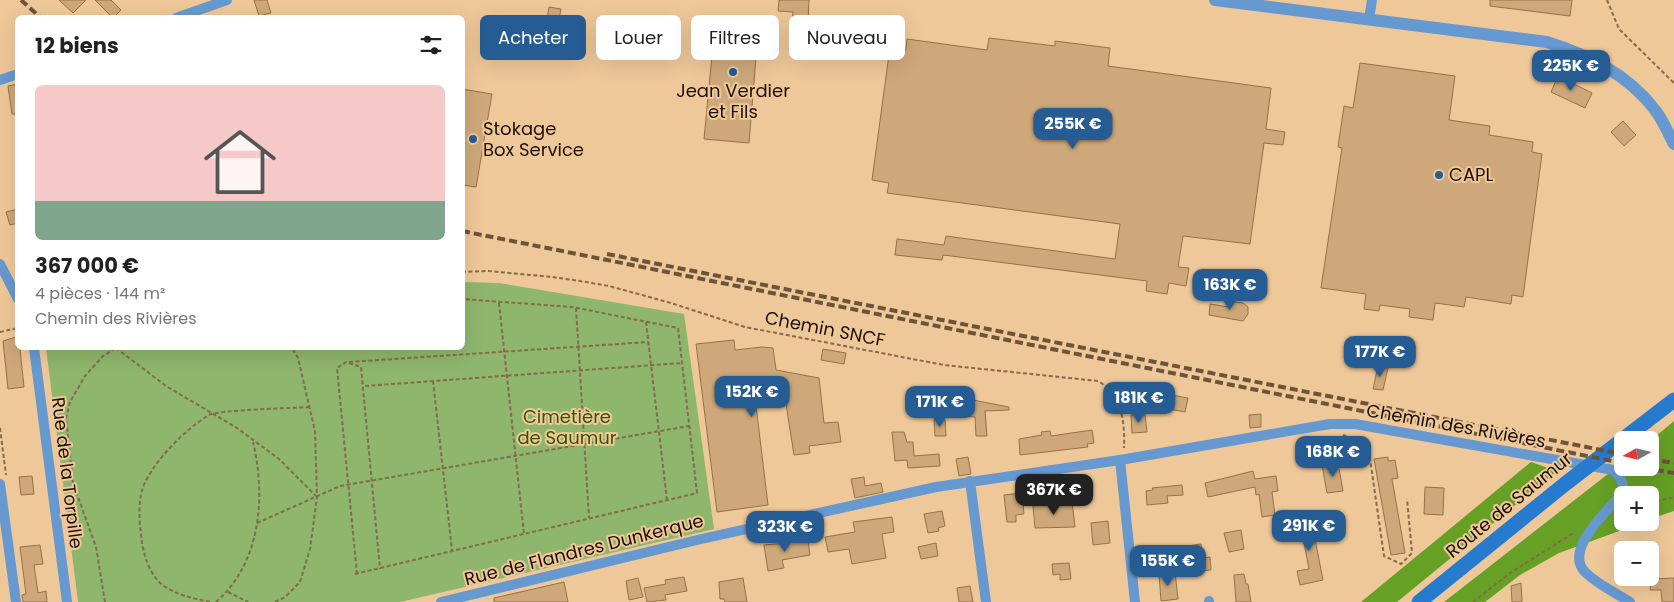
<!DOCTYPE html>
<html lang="fr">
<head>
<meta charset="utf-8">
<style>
	body { margin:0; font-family:Poppins,sans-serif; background:#f6f6f6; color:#222; height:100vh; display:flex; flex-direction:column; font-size:19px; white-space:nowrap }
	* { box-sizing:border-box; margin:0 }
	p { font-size:16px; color:#767676 }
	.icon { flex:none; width:28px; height:28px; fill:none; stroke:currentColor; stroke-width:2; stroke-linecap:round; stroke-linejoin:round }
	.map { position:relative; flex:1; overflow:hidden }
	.side { position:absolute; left:15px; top:15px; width:450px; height:335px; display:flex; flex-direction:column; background:#fff; border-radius:8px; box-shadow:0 5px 20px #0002 }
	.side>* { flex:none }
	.guide { position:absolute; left:480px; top:15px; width:475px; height:45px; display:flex; gap:10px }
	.needle { width:32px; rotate:262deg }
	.controls { position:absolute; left:1614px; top:431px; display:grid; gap:10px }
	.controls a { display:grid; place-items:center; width:45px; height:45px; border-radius:8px; background:#fff; box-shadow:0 5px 20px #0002; font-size:25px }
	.price { position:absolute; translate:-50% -42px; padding:0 11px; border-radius:10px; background:#265c94; color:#fff; font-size:16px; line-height:32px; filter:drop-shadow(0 1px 2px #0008) }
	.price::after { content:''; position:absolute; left:50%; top:30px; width:15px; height:11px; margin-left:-8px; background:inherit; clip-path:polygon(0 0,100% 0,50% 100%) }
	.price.active { background:#222; color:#fff }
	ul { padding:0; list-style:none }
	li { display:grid; align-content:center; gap:10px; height:265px; padding:0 20px }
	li+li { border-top:1px solid #e0e0e0 }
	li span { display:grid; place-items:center; height:155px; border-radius:8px; color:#555 }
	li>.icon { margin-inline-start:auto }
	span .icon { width:90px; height:90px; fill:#fffc; stroke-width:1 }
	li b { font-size:21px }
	h2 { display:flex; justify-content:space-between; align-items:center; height:60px; padding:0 20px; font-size:21px }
	.tag { padding:0 18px; border-radius:8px; background:#fff; box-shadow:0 5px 20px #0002; font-size:18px; line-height:45px }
	.tag.active { background:#265c94; color:#fff }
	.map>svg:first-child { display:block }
	.green { fill:#8eb66c }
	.forest { fill:#66a025 }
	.building { fill:#cea87a; stroke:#957245 }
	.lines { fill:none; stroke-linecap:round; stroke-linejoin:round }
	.path { stroke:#856b4c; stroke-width:2; stroke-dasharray:4 2.5; stroke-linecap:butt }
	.minor { stroke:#6799d1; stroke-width:10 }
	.tertiary { stroke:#6799d1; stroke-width:12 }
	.secondary { stroke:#267bcf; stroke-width:15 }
	.rail { stroke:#6b5439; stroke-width:4; stroke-dasharray:8 4; stroke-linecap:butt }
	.poi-dot { fill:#265c94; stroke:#efc899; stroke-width:2 }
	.labels { text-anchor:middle; stroke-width:4; stroke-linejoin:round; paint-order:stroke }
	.poi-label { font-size:18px; fill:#1d1001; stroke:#efc899; text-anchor:start }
	.street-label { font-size:18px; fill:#1d1001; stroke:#efc899 }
	.park-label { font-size:18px; fill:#325700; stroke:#efc899 }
</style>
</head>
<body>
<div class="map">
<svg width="1674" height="602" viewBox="0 0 1674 602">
	<rect width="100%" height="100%" fill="#efc899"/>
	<path class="green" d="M 463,282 L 499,283 L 684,314 L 714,529 L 400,602 L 78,602 L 46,348 L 462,348 Z"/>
	<g class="forest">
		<path d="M 1674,421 L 1674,511 L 1650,519 L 1650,495 L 1622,495 L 1622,522 L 1641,523 L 1559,553 L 1520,575 L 1485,602 L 1444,602 L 1622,463 L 1622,468 L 1650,468 L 1650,441 Z"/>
		<path d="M 1531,462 L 1557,471 L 1397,602 L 1361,602 Z"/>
	</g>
	<g class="building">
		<path d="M 59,0 L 86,0 L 73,13 Z"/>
		<path d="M 95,0 L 111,0 L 121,10 L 113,18 Z"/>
		<path d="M 254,0 L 267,0 L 271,13 L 259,16 Z"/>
		<path d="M 779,0 L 809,0 L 808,22 L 792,21 L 793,12 L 778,11 Z"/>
		<path d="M 1490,0 L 1572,0 L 1570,16 L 1490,6 Z"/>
		<path d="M 549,7 L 561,9 L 555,40 L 544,38 Z"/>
		<path d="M 989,38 L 1055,46 L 1055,41 L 1110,48 L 1108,66 L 1271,88 L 1266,129 L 1285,132 L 1283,145 L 1264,143 L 1250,244 L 1183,236 L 1178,267 L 1189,268 L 1186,286 L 1169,283 L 1167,294 L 1146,291 L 1147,281 L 943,255 L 942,260 L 895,255 L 897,239 L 944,245 L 946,236 L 1115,259 L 1120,224 L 887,193 L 889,183 L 872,180 L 890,47 L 906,50 L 907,39 L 987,50 Z"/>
		<path d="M 742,43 L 757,45 L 749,143 L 704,139 L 713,45 L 742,47 Z"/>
		<path d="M 1360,63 L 1455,76 L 1449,120 L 1490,126 L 1489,135 L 1533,142 L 1532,152 L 1542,154 L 1523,297 L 1512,295 L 1511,304 L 1466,297 L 1464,307 L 1435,303 L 1433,320 L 1409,317 L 1410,309 L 1380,305 L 1379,311 L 1364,309 L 1366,294 L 1321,288 L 1342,148 L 1338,147 L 1344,106 L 1353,108 Z"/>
		<path d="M 1558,76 L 1592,93 L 1585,108 L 1551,92 Z"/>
		<path d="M 18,84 L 18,114 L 12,114 L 8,86 Z"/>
		<path d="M 462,89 L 492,94 L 476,187 L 462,185 Z"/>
		<path d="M 1623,121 L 1636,135 L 1624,146 L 1611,132 Z"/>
		<path d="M 18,209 L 18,223 L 10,225 L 6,212 Z"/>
		<path d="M 1235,302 L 1243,303 L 1248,307 L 1248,314 L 1243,321 L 1209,315 L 1210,304 L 1229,307 Z"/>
		<path d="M 16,337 L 18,348 L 20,349 L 24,387 L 8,389 L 3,341 Z"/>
		<path d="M 734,340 L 735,350 L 762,347 L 773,348 L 776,370 L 819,378 L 824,423 L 838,422 L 841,442 L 809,446 L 810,453 L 794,455 L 783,385 L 754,389 L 768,505 L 717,512 L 696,344 Z"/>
		<path d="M 823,349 L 846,353 L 844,364 L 821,360 Z"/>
		<path d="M 1378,366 L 1388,368 L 1383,390 L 1373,389 Z"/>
		<path d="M 1166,394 L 1188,398 L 1185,412 L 1163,408 Z"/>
		<path d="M 952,396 L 1009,407 L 1009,410 L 985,411 L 987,436 L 976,436 L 975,417 L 951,415 Z"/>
		<path d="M 1145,414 L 1147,432 L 1132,433 L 1131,415 Z"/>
		<path d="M 1261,414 L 1261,427 L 1250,428 L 1249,415 Z"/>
		<path d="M 934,420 L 945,420 L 946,436 L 935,436 Z"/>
		<path d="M 1092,430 L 1094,443 L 1087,444 L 1088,447 L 1020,455 L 1019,439 L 1042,435 L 1041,432 L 1050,431 L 1051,436 Z"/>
		<path d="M 892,432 L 904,432 L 907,442 L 913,442 L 914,456 L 939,454 L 940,466 L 908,468 L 907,460 L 895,461 Z"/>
		<path d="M 968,457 L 971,474 L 959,476 L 956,459 Z"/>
		<path d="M 1388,457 L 1388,461 L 1395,460 L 1398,478 L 1392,479 L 1405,553 L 1391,555 L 1374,459 Z"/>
		<path d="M 1338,463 L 1343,491 L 1327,493 L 1322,465 Z"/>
		<path d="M 1253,471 L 1255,479 L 1276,476 L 1278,491 L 1272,492 L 1275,515 L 1262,517 L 1259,494 L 1256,495 L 1255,487 L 1208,497 L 1205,483 Z"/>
		<path d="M 32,476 L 34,494 L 21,495 L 19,477 Z"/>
		<path d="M 864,477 L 865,486 L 881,483 L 883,492 L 855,498 L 851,479 Z"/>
		<path d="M 1182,485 L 1183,495 L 1167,496 L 1168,503 L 1147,505 L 1146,491 L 1153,490 L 1152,488 Z"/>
		<path d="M 1425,487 L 1444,488 L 1443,515 L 1424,514 Z"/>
		<path d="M 1022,493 L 1024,514 L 1016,515 L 1016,522 L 1007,522 L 1004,495 Z"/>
		<path d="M 1072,502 L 1075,527 L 1035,528 L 1033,506 Z"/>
		<path d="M 942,511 L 945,526 L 938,528 L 939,531 L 928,533 L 924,514 Z"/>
		<path d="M 1310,513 L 1323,580 L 1300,585 L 1297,571 L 1309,569 L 1301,527 L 1296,528 L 1295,519 Z"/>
		<path d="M 892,517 L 894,532 L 882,534 L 886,558 L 852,564 L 849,549 L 828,552 L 825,537 L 855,532 L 853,522 Z"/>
		<path d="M 1108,521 L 1110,543 L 1093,545 L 1091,523 Z"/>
		<path d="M 1241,530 L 1244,549 L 1229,552 L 1224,533 Z"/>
		<path d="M 808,541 L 810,555 L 782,560 L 784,568 L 768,571 L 764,545 Z"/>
		<path d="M 936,543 L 938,556 L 921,559 L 918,547 Z"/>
		<path d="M 1201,544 L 1203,558 L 1210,557 L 1211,570 L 1192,572 L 1188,546 Z"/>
		<path d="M 40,545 L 43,564 L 34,565 L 38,593 L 46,591 L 47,602 L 23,602 L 22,595 L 26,594 L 20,547 Z"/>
		<path d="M 1069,563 L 1071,579 L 1060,580 L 1060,574 L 1053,575 L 1052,564 Z"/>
		<path d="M 1175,572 L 1178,599 L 1161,601 L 1159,574 Z"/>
		<path d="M 1244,574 L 1246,584 L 1248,584 L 1251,602 L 1236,602 L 1234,575 Z"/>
		<path d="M 684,577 L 687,591 L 665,595 L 666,600 L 647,602 L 644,588 L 666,584 L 665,580 Z"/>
		<path d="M 638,578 L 643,597 L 629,600 L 626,581 Z"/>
		<path d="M 743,578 L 747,602 L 725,602 L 724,599 L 720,599 L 719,582 Z"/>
		<path d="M 1674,578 L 1674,602 L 1662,602 L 1661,590 L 1650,590 L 1652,579 Z"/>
		<path d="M 564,582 L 568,602 L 494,602 L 494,598 Z"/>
		<path d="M 1521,583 L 1522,602 L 1512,602 L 1511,586 Z"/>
		<path d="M 970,586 L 973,602 L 959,602 L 957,588 Z"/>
	</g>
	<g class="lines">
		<g class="path">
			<path d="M 1607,0 L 1619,29 L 1674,83"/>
			<path d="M 462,272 L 488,271 L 552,277 L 580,281 L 609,286 L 671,303 L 745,327 L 944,365 L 1098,381 C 1122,395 1125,422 1124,448"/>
			<path d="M 499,303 L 524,534"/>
			<path d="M 576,308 L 589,518"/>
			<path d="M 646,322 L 667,500"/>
			<path d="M 0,332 L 18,328"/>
			<path d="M 116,348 L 166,386 L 237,428 L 279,459 L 316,496"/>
			<path d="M 349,362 L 648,342"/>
			<path d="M 433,381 L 452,550"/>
			<path d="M 365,386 L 682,363"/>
			<path d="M 0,428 L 6,475"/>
			<path d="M 1343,435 L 1368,445 L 1384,556 L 1401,564 L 1412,553 L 1407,499"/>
			<path d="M 1650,503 L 1674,497"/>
			<path d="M 257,523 L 340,486 L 689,426"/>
			<path d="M 355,574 L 697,493 L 678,328 L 572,307 L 462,299"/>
			<path d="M 357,574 L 337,368 L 346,362 L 361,367 L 380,569"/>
			<path d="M 228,592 L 248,602"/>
			<path d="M 105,602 L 96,547 L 73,483 L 66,418 L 70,402 L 85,376 L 103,356 L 116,348"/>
			<path d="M 210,602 C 193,598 179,596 164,586 C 151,577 145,559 142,543 C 140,527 138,510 141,494 C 147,467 185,429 209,415 C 217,410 295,408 310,407"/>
			<path d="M 216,602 C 261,563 266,496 253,442"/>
			<path d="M 275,602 L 285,597 L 300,582 L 310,549 L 317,497 L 315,431 L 298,358 L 292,348"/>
			<path d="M 1473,602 L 1510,573 L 1575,532"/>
		</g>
		<g class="minor">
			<path d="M 176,18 L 227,0"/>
			<path d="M 1369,19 L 1372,0"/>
			<path d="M 0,80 L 18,74"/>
			<path d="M 0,264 L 18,299"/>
			<path d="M 34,348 L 67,602"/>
			<path d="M 1120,460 L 1135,602"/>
			<path d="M 970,481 L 986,602"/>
			<path d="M 0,484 L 16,602"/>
			<path d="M 1209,601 L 1209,602"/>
			<path d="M 441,602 L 697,540 L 936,487 L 1120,460 L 1330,424 L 1355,424 L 1613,470 C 1620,477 1624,482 1623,492 C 1609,510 1563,549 1585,572 C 1597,584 1616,593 1630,602"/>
		</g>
		<path class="tertiary" d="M 1215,0 L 1547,42 C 1588,55 1628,74 1655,110 C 1663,120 1668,133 1674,144"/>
		<path class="secondary" d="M 1419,602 L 1565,484 L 1674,400"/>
		<g class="rail">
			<path d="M 21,0 L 41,18"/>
			<path d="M 462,231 L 1622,463"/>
			<path d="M 607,254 L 1622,454"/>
			<path d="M 1650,459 L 1674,463"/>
			<path d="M 1644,468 L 1674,473"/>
		</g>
	</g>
	<g class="poi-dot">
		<circle cx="733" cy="72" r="5"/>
		<circle cx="473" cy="139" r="5"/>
		<circle cx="1439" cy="175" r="5"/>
	</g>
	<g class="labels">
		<g class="poi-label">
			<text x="733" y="97" text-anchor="middle">Jean Verdier<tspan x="733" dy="21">et Fils</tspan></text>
			<text x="483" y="135">Stokage<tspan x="483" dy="21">Box Service</tspan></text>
			<text x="1449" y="181">CAPL</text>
		</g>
		<g class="street-label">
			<text transform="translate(825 329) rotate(11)" y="6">Chemin SNCF</text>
			<text transform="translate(1456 426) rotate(10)" y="6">Chemin des Rivières</text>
			<text transform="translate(67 473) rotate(83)" y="6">Rue de la Torpille</text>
			<text transform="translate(1509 505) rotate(-39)" y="6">Route de Saumur</text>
			<text transform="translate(584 550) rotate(-14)" y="6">Rue de Flandres Dunkerque</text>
		</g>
		<g class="park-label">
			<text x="567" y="423">Cimetière<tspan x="567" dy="21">de Saumur</tspan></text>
		</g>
	</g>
</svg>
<div class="controls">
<a><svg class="needle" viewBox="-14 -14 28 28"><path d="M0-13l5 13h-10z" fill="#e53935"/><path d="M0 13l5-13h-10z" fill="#767676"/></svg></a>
<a>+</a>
<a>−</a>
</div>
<b class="price" style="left:1571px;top:92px">225K €</b>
<b class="price" style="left:1073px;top:150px">255K €</b>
<b class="price" style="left:1230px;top:311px">163K €</b>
<b class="price" style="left:1380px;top:378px">177K €</b>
<b class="price" style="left:752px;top:418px">152K €</b>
<b class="price" style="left:1139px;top:424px">181K €</b>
<b class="price" style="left:940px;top:428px">171K €</b>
<b class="price" style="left:1333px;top:478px">168K €</b>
<b class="price active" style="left:1054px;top:516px">367K €</b>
<b class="price" style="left:1309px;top:552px">291K €</b>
<b class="price" style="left:785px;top:553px">323K €</b>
<b class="price" style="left:1168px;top:587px">155K €</b>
<div class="guide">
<a class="tag active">Acheter</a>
<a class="tag">Louer</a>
<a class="tag">Filtres</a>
<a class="tag">Nouveau</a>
</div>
<section class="side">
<h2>12 biens<svg class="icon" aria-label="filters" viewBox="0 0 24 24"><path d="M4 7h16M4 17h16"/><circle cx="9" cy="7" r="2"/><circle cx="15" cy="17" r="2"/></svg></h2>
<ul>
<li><span style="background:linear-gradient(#f6c9c9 75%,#7fa58c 0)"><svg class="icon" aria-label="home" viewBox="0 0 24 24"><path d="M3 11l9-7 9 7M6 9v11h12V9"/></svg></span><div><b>367 000 €</b><p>4 pièces · 144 m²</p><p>Chemin des Rivières</p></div></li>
</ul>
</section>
</div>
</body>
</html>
